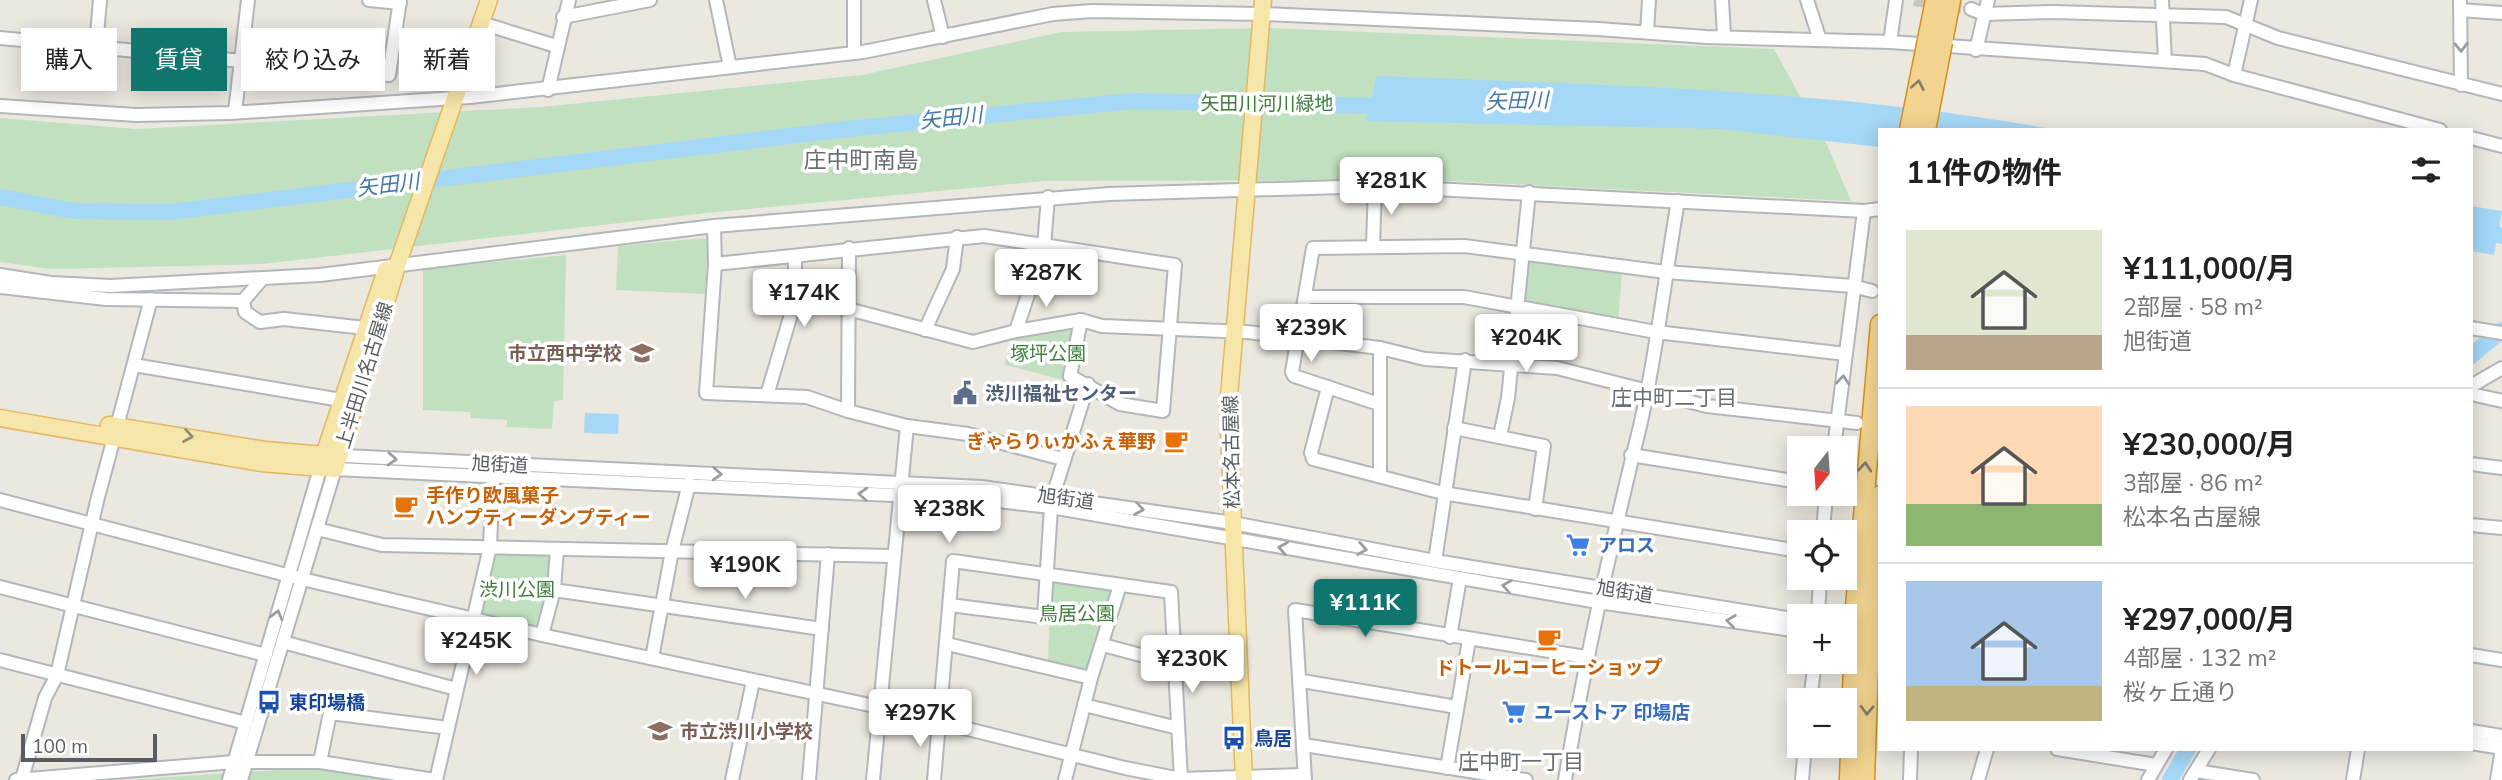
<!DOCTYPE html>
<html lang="ja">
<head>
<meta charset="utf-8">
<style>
	body { margin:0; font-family:Mulish,"Noto Sans JP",sans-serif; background:#f6f6f6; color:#222; height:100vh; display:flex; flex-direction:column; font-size:26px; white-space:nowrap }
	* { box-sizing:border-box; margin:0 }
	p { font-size:23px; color:#767676 }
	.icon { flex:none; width:38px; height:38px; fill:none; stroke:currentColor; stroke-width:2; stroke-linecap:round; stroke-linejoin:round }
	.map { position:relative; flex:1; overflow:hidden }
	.details { position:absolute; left:1878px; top:128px; width:595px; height:623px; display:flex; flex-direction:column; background:#fff; border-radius:0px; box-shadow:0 4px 18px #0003 }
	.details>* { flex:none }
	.banner { position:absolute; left:21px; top:28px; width:665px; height:63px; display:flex; gap:14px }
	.needle { width:46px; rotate:197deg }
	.fabs { position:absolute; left:1787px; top:436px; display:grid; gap:14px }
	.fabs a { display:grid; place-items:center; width:70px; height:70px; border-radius:0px; background:#fff; box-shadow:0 4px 18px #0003; font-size:35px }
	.scale { position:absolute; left:21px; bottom:18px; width:136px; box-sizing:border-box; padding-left:7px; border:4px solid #595c60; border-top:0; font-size:19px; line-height:24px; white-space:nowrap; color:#595c60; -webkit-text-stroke:5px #fff; paint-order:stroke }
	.price { position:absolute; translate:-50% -60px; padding:0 16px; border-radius:7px; background:#fff; color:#222; font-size:23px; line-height:46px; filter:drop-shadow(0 2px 4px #0008) }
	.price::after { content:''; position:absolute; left:50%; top:42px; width:21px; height:16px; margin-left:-10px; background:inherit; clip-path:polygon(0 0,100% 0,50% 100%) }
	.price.current { background:#0f766e; color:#fff }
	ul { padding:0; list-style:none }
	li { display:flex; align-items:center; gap:21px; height:175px; padding:0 28px }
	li+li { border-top:2px solid #e0e0e0 }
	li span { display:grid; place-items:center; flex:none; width:196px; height:140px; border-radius:0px; color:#555 }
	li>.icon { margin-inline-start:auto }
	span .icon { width:84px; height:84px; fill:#fffc; stroke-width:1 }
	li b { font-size:30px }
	h2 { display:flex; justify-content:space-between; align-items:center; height:84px; padding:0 28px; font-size:30px }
	.tag { padding:0 24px; border-radius:0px; background:#fff; box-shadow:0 4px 18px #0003; font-size:24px; line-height:63px }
	.tag.current { background:#0f766e; color:#fff }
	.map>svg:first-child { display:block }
	.green { fill:#c0e0bf }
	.water { fill:#a5d7f6 }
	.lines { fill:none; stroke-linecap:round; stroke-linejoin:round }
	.river { stroke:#a5d7f6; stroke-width:16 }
	.minor-tunnel { stroke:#c6c5c0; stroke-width:12; stroke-dasharray:12 6; stroke-linecap:butt }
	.minor-casing { stroke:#b3b6ba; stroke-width:16 }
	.major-casing { stroke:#e3b861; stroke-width:19 }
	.highway-casing { stroke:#d68f15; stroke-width:21 }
	.minor { stroke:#fff; stroke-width:12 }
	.major { stroke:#f7e6a9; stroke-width:16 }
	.highway { stroke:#f2d490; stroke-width:18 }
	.highway-bridge-casing { stroke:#d68f15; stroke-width:21; stroke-linecap:butt }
	.highway-bridge { stroke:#f2d490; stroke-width:18 }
	.oneway { stroke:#9b9da0 }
	.oneway2 { stroke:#87806e }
	.oneway3 { stroke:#908c7a }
	.labels { text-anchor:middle; stroke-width:7; stroke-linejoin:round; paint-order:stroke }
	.park-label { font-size:19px; fill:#3c7d3b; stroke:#fff }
	.education-label { font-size:19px; font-weight:bold; fill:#785e54; stroke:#fff; text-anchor:end }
	.street-label { font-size:19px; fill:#595c60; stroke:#fff }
	.service-label { font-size:19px; font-weight:bold; fill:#4e5e75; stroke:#fff; text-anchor:start }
	.food-label { font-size:19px; font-weight:bold; fill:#c56008; stroke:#fff; text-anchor:end }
	.shop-label { font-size:19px; font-weight:bold; fill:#366cbe; stroke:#fff; text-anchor:start }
	.transit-label { font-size:19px; font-weight:bold; fill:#164399; stroke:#fff; text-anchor:start }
	.water-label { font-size:21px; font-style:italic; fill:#4579a6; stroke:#fff }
	.neighbourhood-label { font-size:21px; fill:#6a6e72; stroke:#fff }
	.quarter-label { font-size:23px; fill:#6a6e72; stroke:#fff }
</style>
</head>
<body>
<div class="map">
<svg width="2502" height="780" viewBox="0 0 2502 780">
	<rect width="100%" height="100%" fill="#ebe8e0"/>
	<g class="green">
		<path d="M 1267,28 L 1774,49 L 1828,147 L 1851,201 L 1428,180 L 1045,181 L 707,213 L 262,264 L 51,269 L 0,262 L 0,118 L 136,129 L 541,107 L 862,75 L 1061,32 Z"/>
		<path d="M 705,238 L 708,241 L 705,294 L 616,290 L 618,246 Z"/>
		<path d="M 566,255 L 563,400 L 554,401 L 552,429 L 507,427 L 507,420 L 471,418 L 470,412 L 423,410 L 423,269 Z"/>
		<path d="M 1526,262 L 1622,273 L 1618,322 L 1523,303 Z"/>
		<path d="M 1075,329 L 1064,380 L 1005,365 L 1012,337 Z"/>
		<path d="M 493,551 L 552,554 L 550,589 L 538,630 L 479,617 Z"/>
		<path d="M 1051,576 L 1114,588 L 1089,674 L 1048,663 Z"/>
		<path d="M 319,767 L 399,780 L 126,780 Z"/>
	</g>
	<g class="water">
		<path d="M 1377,76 C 1603,85 1829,89 2051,129 L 1880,130 L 1879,147 L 1722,129 L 1366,121 Z"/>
		<path d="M 2471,206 L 2502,211 L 2494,255 L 2471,251 Z"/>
		<path d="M 585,413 L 619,414 L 618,434 L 584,433 Z"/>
	</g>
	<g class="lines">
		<g class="river">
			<path d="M 0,197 L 74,211 L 170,212 L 847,129 L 1133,101 L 1390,106"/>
			<path d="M 2471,230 L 2502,236"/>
			<path d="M 2471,356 L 2502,330"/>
			<path d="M 2170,780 L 2188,749"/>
		</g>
		<g class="minor-tunnel">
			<path d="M 1914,0 L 1971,9"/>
			<path d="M 1844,628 L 1880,634"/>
			<path d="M 1844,638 L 1880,644"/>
		</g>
		<g class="minor-casing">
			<g id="minor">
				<path d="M 369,0 L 400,3"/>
				<path d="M 716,0 L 730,67"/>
				<path d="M 934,0 L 943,37"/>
				<path d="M 1722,0 L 1724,36"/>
				<path d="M 1807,0 L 1820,40"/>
				<path d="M 2162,0 L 2165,61"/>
				<path d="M 2460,0 L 2461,85"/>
				<path d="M 1971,9 L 1984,14 L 2053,12 L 2226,17 L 2278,38 L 2502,94"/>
				<path d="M 2460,10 L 2502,13"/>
				<path d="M 563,17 L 650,0"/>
				<path d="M 481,23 L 556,46"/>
				<path d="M 1647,32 L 1649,0"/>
				<path d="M 0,38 L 389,75 L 400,0"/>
				<path d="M 1890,42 L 1896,0"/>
				<path d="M 96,47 L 100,0"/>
				<path d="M 1976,50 L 1988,0"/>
				<path d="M 854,51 L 854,0"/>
				<path d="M 2234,75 L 2251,0"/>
				<path d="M 548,90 L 569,0"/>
				<path d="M 0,106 L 136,115 L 230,113 L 470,97 L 863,52 L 1053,14 L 1092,11 L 1262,14 L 1598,29 L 1706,37 L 1890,42 L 2205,64 L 2234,75 L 2440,130"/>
				<path d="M 235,112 L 248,0"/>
				<path d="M 2471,138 L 2502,146"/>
				<path d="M 714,226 L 715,264 L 706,393 L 807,397 L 848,411 L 907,426 L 968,434 L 1063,459"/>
				<path d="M 1373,246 L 1375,186"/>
				<path d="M 715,264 L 984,236 L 1175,265 L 1163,411 L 1120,404 L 1070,376 L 1081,320"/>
				<path d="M 0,275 L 51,283 L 110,286 L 320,275 L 714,226 L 1109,194 L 1375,186 L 1864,211 L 1880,209"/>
				<path d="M 0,287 L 106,299 L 243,301 L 262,279"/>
				<path d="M 1305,297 L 1464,297 L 1656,332 L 1846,354"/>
				<path d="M 243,301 L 245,312 L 260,322 L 284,319 L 365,328"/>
				<path d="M 848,309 L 973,342 L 1016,331 L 1081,320 L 1102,326 L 1247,332 L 1380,348 L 1425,359 L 1557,368 L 1707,406 L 1857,423"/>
				<path d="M 2471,328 L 2502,333"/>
				<path d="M 925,330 L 953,269 L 957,237"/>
				<path d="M 1016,331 L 1044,246 L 1048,197"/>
				<path d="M 134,365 L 341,400"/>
				<path d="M 2471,386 L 2502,368"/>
				<path d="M 1328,387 L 1311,453 L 1313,459 L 1443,493 L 1799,551"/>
				<path d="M 2471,394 L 2502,401"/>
				<path d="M 767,395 L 795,301 L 795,256"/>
				<path d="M 1379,404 L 1294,376 L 1292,372 L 1313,248 L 1464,246 L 1666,272 L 1853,286 L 1872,291"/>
				<path d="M 848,411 L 849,248"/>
				<path d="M 1454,428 L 1544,446 L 1535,509"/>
				<path d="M 1500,436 L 1508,398 L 1529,192"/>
				<path d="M 1834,448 L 1864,211"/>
				<path d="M 1631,455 L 1799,482"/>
				<path d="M 2471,464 L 2502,468"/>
				<path d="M 1380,476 L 1380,348"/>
				<path d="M 1053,496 L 1088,384"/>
				<path d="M 0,500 L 302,579 L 542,635 L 879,707 L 1125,768 L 1181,779 L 1304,775"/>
				<path d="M 2471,525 L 2502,528"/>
				<path d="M 317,529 L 382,545 L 893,556"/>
				<path d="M 1823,532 L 1826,494"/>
				<path d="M 1435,561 L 1465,360"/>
				<path d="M 0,587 L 266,655"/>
				<path d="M 554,590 L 822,629"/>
				<path d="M 950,605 L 1044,617 L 1051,507"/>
				<path d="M 1818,616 L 1820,578"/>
				<path d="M 542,635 L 554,590 L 557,549"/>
				<path d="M 1450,637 L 1460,578"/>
				<path d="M 283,642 L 456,689"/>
				<path d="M 947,644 L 1091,678"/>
				<path d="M 1103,645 L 1174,664"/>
				<path d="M 2471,655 L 2502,660"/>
				<path d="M 652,658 L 672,551 L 689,484"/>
				<path d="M 0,660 L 246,723"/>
				<path d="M 1302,681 L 1457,707"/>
				<path d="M 1810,700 L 1815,662"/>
				<path d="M 1084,705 L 1178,728"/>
				<path d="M 2471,731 L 2502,736"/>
				<path d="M 2471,743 L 2502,748"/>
				<path d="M 1304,745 L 1526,780"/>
				<path d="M 2057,749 L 2156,765"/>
				<path d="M 247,762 L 320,762 L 435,780"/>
				<path d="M 320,762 L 330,713 L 448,728"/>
				<path d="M 1447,768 L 1469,640"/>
				<path d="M 2196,771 L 2253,780"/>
				<path d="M 22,779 L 45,698 L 57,675 L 97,501 L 151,299"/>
				<path d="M 16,780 L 234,762"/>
				<path d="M 229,780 L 324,455 L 982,487 L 1233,523 L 1435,561 L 1799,620"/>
				<path d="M 241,780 L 335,469 L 979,499 L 1051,507 L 1598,602 L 1799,631"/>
				<path d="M 436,780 L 490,547 L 493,474"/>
				<path d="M 732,780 L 753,681"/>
				<path d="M 809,780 L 828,554"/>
				<path d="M 873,780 L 907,426"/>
				<path d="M 934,780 L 953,561 L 1171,592 L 1181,780"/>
				<path d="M 1065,780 L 1091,678 L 1120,585"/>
				<path d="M 1305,780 L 1295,610 L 1586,657"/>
				<path d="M 1565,780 C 1585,661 1611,544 1640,426 C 1657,353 1665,275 1678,201"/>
				<path d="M 1802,780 L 1805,746"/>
				<path d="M 1910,780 L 1911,749"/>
				<path d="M 1978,780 L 1987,749"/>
				<path d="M 2148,780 L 2166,749"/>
				<path d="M 2190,780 L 2209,749"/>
				<path d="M 2353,780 L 2358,749"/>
				<path d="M 2497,780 L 2502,749"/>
			</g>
		</g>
		<g class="major-casing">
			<g id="major">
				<path d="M 0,418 L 261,463 L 335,469 L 398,263 L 489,0"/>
				<path d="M 109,425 L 265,450 L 324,455 L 386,270"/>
				<path d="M 1244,780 L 1228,408 L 1263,0"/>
			</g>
		</g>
		<g class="highway-casing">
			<g id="highway">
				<path d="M 1927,40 L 1935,0"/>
				<path d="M 1943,42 L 1951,0"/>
				<path d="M 1849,780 L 1855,607 L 1880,324"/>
				<path d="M 1865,780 L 1871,607 L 1880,495"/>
			</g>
		</g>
		<use href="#minor" class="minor"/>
		<use href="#major" class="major"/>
		<use href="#highway" class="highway"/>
		<g class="highway-bridge-casing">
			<g id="highway-bridge">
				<path d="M 1909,130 L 1927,40"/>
				<path d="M 1926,130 L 1943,42"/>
			</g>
		</g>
		<use href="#highway-bridge" class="highway-bridge"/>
	</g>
	<defs><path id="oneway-chevron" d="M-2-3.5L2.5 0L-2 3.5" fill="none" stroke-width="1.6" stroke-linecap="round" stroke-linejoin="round" transform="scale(1.75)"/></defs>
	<g class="oneway">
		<use href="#oneway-chevron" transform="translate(2461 47) rotate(89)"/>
		<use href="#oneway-chevron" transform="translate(1843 380) rotate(-85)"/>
		<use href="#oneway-chevron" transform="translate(392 459) rotate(3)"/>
		<use href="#oneway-chevron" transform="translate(717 474) rotate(3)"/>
		<use href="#oneway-chevron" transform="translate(863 494) rotate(-177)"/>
		<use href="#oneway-chevron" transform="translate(1139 509) rotate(9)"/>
		<use href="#oneway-chevron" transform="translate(1283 548) rotate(-170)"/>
		<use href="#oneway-chevron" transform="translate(1362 549) rotate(10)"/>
		<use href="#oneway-chevron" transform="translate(1507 586) rotate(-170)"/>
		<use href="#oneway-chevron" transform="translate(277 615) rotate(-75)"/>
		<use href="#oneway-chevron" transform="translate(1731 621) rotate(-172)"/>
	</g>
	<g class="oneway2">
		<use href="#oneway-chevron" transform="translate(1918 85) rotate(-79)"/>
		<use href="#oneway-chevron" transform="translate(1865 467) rotate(-85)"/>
		<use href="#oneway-chevron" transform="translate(1867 710) rotate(92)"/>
	</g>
	<use class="oneway3" href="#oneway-chevron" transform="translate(188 436) rotate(9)"/>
	<defs>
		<g id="school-bare" transform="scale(1.89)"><path d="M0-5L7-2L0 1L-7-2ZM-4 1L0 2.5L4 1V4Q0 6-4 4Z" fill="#8d6e63" stroke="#fff" stroke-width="2.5" paint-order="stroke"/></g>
		<g id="civic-bare" transform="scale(1.89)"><path d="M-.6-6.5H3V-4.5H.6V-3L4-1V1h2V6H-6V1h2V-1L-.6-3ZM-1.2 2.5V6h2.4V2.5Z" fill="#5c6f8a" stroke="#fff" stroke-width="2.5" paint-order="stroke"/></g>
		<g id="cafe-bare" transform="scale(1.89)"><path d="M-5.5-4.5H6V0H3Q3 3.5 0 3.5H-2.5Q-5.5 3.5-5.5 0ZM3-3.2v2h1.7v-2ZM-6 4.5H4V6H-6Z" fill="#e8710a" stroke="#fff" stroke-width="2.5" paint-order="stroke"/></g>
		<g id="supermarket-bare" transform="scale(1.89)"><path d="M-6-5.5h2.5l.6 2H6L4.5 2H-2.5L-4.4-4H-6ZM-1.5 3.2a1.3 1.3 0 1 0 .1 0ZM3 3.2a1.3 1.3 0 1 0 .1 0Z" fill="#3f7fe0" stroke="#fff" stroke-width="2.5" paint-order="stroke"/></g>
		<g id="bus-bare" transform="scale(1.89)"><path d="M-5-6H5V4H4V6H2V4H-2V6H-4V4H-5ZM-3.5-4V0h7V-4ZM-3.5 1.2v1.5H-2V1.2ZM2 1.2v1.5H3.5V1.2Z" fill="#1a4fb4" stroke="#fff" stroke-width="2.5" paint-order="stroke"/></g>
	</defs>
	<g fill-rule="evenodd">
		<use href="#school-bare" x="642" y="353"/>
		<use href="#civic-bare" x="965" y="393"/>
		<use href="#cafe-bare" x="1176" y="441"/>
		<use href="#cafe-bare" x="406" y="506"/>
		<use href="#supermarket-bare" x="1578" y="545"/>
		<use href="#cafe-bare" x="1549" y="639"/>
		<use href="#bus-bare" x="269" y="702"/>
		<use href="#supermarket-bare" x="1514" y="712"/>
		<use href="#school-bare" x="660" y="731"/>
		<use href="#bus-bare" x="1234" y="738"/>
	</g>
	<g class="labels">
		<g class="park-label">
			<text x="1267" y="110">矢田川河川緑地</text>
			<text x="1048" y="360">塚坪公園</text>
			<text x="517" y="596">渋川公園</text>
			<text x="1077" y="620">鳥居公園</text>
		</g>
		<g class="education-label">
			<text x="622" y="360">市立西中学校</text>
			<text x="680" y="738" text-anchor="start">市立渋川小学校</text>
		</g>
		<g class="street-label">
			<text transform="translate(364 375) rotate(-73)" y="7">上半田川名古屋線</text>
			<text transform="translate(1231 452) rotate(-91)" y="7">松本名古屋線</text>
			<text transform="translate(500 464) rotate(3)" y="7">旭街道</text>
			<text transform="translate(1066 498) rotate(8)" y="7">旭街道</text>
			<text transform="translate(1625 591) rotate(9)" y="7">旭街道</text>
		</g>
		<g class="service-label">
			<text x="985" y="400">渋川福祉センター</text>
		</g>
		<g class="food-label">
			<text x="1156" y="448">ぎゃらりぃかふぇ華野</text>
			<text x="426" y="502" text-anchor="start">手作り欧風菓子<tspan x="426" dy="22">ハンプティーダンプティー</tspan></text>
			<text x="1549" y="674" text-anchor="middle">ドトールコーヒーショップ</text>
		</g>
		<g class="shop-label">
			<text x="1598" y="552">アロス</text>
			<text x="1534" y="719">ユーストア 印場店</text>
		</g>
		<g class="transit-label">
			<text x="289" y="709">東印場橋</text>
			<text x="1254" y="745">鳥居</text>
		</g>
		<g class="water-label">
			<text transform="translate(1517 101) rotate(-2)" y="7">矢田川</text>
			<text transform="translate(951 118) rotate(-6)" y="7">矢田川</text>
			<text transform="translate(388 185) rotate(-7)" y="7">矢田川</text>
		</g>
		<g class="neighbourhood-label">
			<text x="1674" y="405">庄中町二丁目</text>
			<text x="1521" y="769">庄中町一丁目</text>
		</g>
		<g class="quarter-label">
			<text x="861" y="168">庄中町南島</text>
		</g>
	</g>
</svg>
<div class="fabs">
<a><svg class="needle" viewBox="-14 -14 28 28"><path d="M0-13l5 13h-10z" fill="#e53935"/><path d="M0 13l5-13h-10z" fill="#767676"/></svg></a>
<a><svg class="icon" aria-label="locate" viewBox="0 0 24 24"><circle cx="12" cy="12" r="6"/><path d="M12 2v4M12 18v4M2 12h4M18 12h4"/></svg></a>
<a>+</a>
<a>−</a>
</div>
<div class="scale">100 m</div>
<b class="price" style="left:1391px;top:217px">¥281K</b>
<b class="price" style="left:1046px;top:309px">¥287K</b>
<b class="price" style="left:804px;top:329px">¥174K</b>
<b class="price" style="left:1311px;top:364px">¥239K</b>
<b class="price" style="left:1526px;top:374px">¥204K</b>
<b class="price" style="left:949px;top:545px">¥238K</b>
<b class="price" style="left:745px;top:601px">¥190K</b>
<b class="price current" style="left:1365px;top:639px">¥111K</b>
<b class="price" style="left:476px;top:677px">¥245K</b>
<b class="price" style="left:1192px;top:695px">¥230K</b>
<b class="price" style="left:920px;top:749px">¥297K</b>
<div class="banner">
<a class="tag">購入</a>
<a class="tag current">賃貸</a>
<a class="tag">絞り込み</a>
<a class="tag">新着</a>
</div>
<section class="details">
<h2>11件の物件<svg class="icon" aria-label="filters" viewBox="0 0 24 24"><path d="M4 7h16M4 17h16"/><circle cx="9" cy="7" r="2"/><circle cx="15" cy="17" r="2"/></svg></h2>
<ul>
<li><span style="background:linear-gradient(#dfe7d0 75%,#b9a48a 0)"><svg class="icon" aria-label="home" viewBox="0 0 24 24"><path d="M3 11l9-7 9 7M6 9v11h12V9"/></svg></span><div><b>¥111,000/月</b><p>2部屋 · 58 m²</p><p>旭街道</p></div></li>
<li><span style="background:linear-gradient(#ffd9b3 70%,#8fb573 0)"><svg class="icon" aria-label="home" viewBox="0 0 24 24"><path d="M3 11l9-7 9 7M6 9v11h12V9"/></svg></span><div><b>¥230,000/月</b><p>3部屋 · 86 m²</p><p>松本名古屋線</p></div></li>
<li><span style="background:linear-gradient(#a9c7e8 75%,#c2b280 0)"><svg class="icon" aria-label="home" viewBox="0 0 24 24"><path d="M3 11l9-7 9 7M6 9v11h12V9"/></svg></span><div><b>¥297,000/月</b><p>4部屋 · 132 m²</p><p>桜ヶ丘通り</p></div></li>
</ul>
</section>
</div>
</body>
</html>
